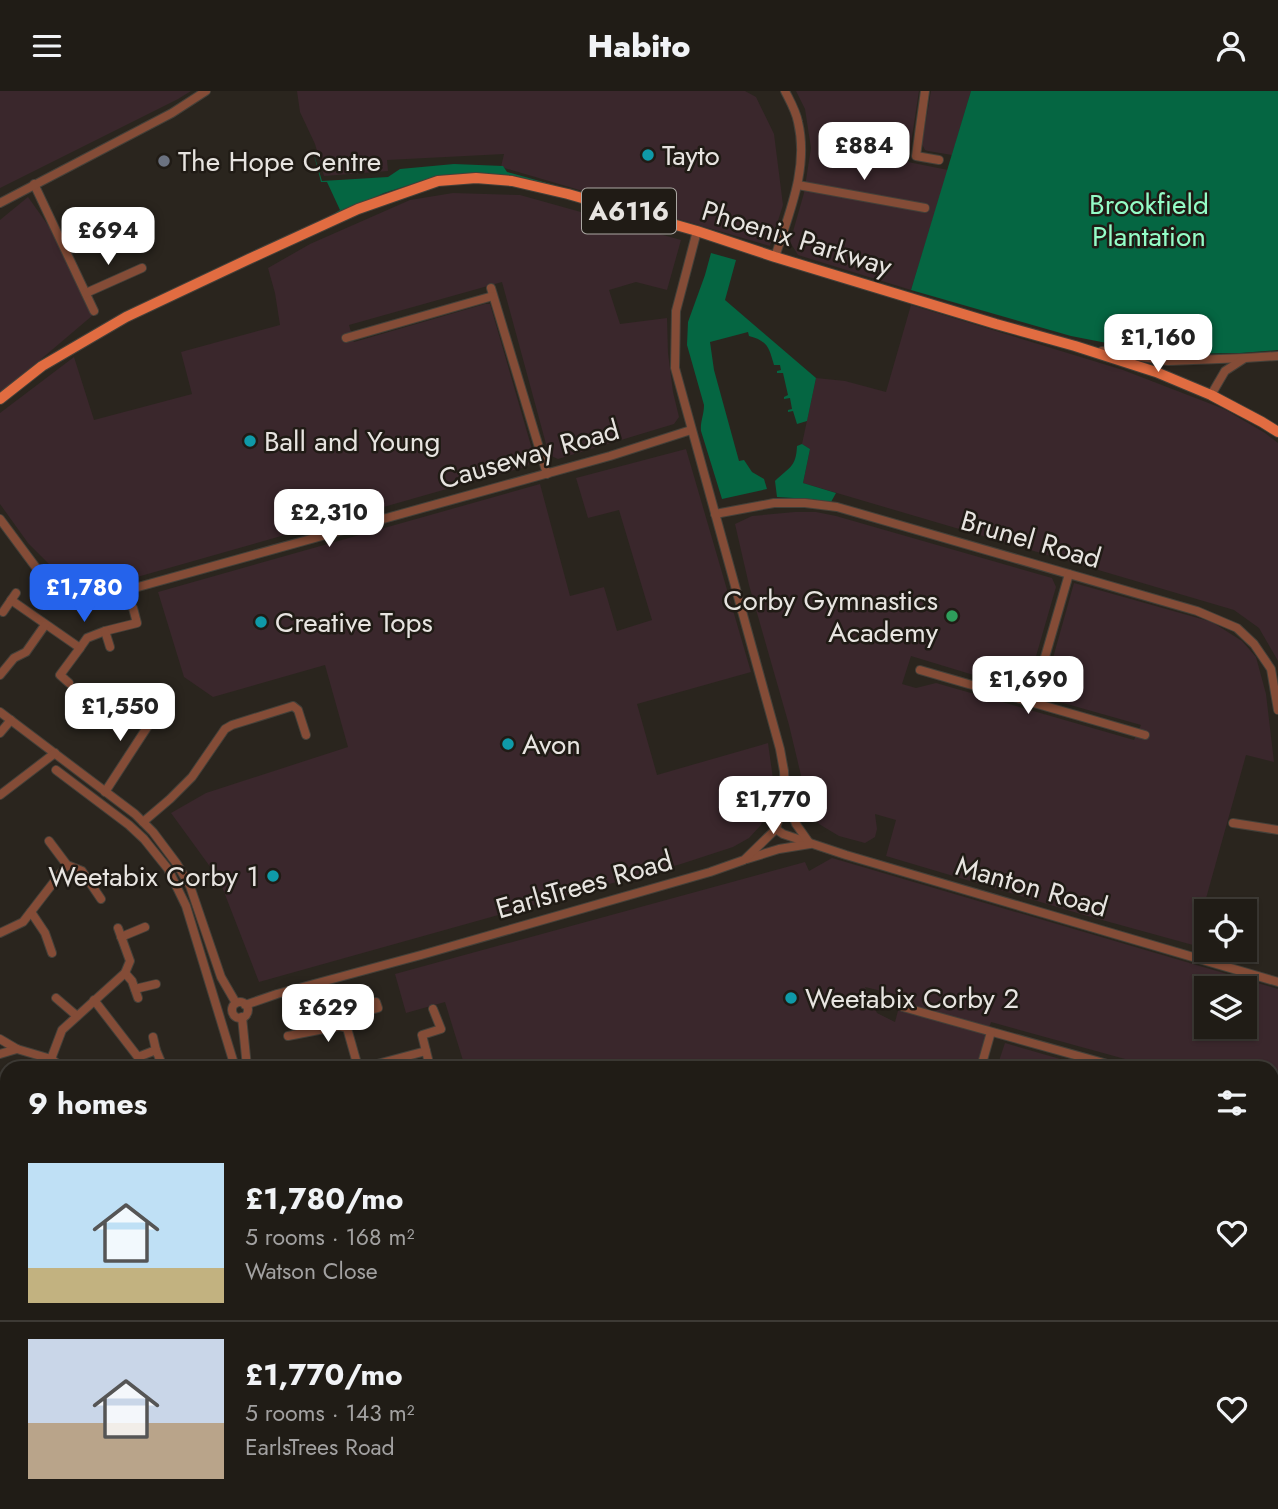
<!DOCTYPE html>
<html lang="en">
<head>
<meta charset="utf-8">
<style>
	body { margin:0; font-family:Jost,sans-serif; background:#2d2923; color:#f1f3f6; height:100vh; display:flex; flex-direction:column; font-size:26px; white-space:nowrap }
	* { box-sizing:border-box; margin:0 }
	p { font-size:23px; color:#a2a1a1 }
	.icon { flex:none; width:38px; height:38px; fill:none; stroke:currentColor; stroke-width:2; stroke-linecap:round; stroke-linejoin:round }
	.map { position:relative; flex:1; overflow:hidden }
	.panel { position:absolute; left:0px; top:970px; width:1279px; height:450px; display:flex; flex-direction:column; background:#201c16; border-radius:21px 21px 0 0; box-shadow:0 2px 5px #0004,0 0 0 2px #3d3a35 }
	.panel>* { flex:none }
	.tools { position:absolute; left:1194px; top:808px; display:grid; gap:14px }
	.tools a { display:grid; place-items:center; width:63px; height:63px; border-radius:0px; background:#201c16; box-shadow:0 2px 5px #0004,0 0 0 2px #3d3a35; font-size:35px }
	.price { position:absolute; translate:-50% -60px; padding:0 16px; border-radius:14px; background:#fff; color:#222; font-size:23px; line-height:46px; filter:drop-shadow(0 2px 4px #0008) }
	.price::after { content:''; position:absolute; left:50%; top:42px; width:21px; height:16px; margin-left:-10px; background:inherit; clip-path:polygon(0 0,100% 0,50% 100%) }
	.price.active { background:#2563eb; color:#fff }
	ul { padding:0; list-style:none }
	li { display:flex; align-items:center; gap:21px; height:175px; padding:0 28px }
	li+li { border-top:2px solid #3d3a35 }
	li span { display:grid; place-items:center; flex:none; width:196px; height:140px; border-radius:0px; color:#555 }
	li>.icon { margin-inline-start:auto }
	span .icon { width:84px; height:84px; fill:#fffc; stroke-width:1 }
	li b { font-size:30px }
	h2 { display:flex; justify-content:space-between; align-items:center; height:84px; padding:0 28px; font-size:30px }
	header { display:flex; justify-content:space-between; align-items:center; height:91px; padding:0 28px; background:#201c16; font-size:32px; font-weight:800 }
	.map>svg:first-child { display:block }
	.industrial { fill:#3a272c; fill-rule:evenodd }
	.green { fill:#015435 }
	.forest { fill:#056642 }
	.lines { fill:none; stroke-linecap:round; stroke-linejoin:round }
	.stream { stroke:#5b7d92; stroke-width:2 }
	.minor-casing { stroke:#444039; stroke-width:10 }
	.major-casing { stroke:#444039; stroke-width:12 }
	.minor { stroke:#844c37; stroke-width:8 }
	.major { stroke:#e16c41; stroke-width:10 }
	.culture-dot { fill:#0f9aa8; stroke:#201b15; stroke-width:2.5 }
	.worship-dot { fill:#6b7280; stroke:#201b15; stroke-width:2.5 }
	.leisure-dot { fill:#2e9e5b; stroke:#201b15; stroke-width:2.5 }
	.labels { text-anchor:middle; stroke-width:5; stroke-linejoin:round; paint-order:stroke }
	.shield { fill:#201b15; stroke:#aba8a3; stroke-width:2 }
	.shield-label { font-size:26px; font-weight:bold; fill:#e7e4e0 }
	.poi-label { font-size:28px; fill:#e7e4e0; stroke:#201b15; text-anchor:start }
	.park-label { font-size:28px; fill:#94fdc7; stroke:#201b15 }
	.street-label { font-size:28px; fill:#e7e4e0; stroke:#201b15 }
</style>
</head>
<body>
<header><svg class="icon" aria-label="menu" viewBox="0 0 24 24"><path d="M4 6h16M4 12h16M4 18h16"/></svg>Habito<svg class="icon" aria-label="person" viewBox="0 0 24 24"><circle cx="12" cy="8" r="4"/><path d="M4 21q1-7 8-7t8 7"/></svg></header>
<div class="map">
<svg width="1278" height="1418" viewBox="0 0 1278 1418">
	<rect width="100%" height="100%" fill="#2a251e"/>
	<g class="industrial">
		<path d="M 0,0 L 191,0 L 178,8 L 0,97 Z"/>
		<path d="M 297,0 L 745,0 L 756,6 L 774,43 L 783,114 L 770,155 L 501,76 L 504,63 L 387,69 L 388,80 L 324,85 L 315,53 L 300,21 Z"/>
		<path d="M 796,0 L 919,0 L 908,71 L 948,79 L 911,199 L 798,164 L 790,151 L 804,102 L 811,57 L 805,18 Z"/>
		<path d="M 931,0 L 971,0 L 952,64 L 928,60 L 925,59 L 922,53 Z"/>
		<path d="M 453,102 L 520,104 L 681,149 L 667,199 L 636,191 L 609,199 L 620,233 L 667,227 L 668,262 L 673,301 L 679,326 L 674,333 L 558,368 L 549,364 L 502,191 L 349,234 L 354,251 L 485,213 L 490,213 L 534,365 L 528,375 L 116,492 L 103,493 L 88,492 L 74,488 L 51,475 L 28,452 L 0,413 L 0,322 L 74,266 L 94,329 L 192,303 L 181,261 L 280,234 L 275,202 L 268,177 L 310,153 L 410,109 Z"/>
		<path d="M 28,106 L 50,137 L 93,224 L 0,303 L 0,129 Z"/>
		<path d="M 911,214 L 1123,279 L 1224,318 L 1265,342 L 1278,352 L 1278,570 L 1259,537 L 1234,519 L 803,392 L 810,358 L 802,353 L 816,287 L 845,290 L 886,301 Z"/>
		<path d="M 686,358 L 751,581 L 637,613 L 657,684 L 768,652 L 775,702 L 761,734 L 749,747 L 733,756 L 681,773 L 259,891 L 219,788 L 171,722 L 206,702 L 348,656 L 325,574 L 213,606 L 184,586 L 158,501 L 540,393 L 570,505 L 604,496 L 617,540 L 652,529 L 619,419 L 588,427 L 576,387 Z"/>
		<path d="M 795,421 L 816,421 L 836,425 L 1052,487 L 1056,496 L 1028,593 L 1020,598 L 911,565 L 902,593 L 916,597 L 936,592 L 1134,649 L 1141,634 L 1042,606 L 1074,492 L 1212,531 L 1242,550 L 1256,566 L 1266,603 L 1274,671 L 1246,664 L 1193,854 L 1084,824 L 886,765 L 896,729 L 875,723 L 877,738 L 875,746 L 865,752 L 839,745 L 819,733 L 809,718 L 789,634 L 749,494 L 735,433 L 752,425 Z"/>
		<path d="M 832,767 L 1278,898 L 1278,992 L 1277,1004 L 1272,1007 L 1272,976 L 1154,976 L 991,931 L 976,976 L 465,976 L 445,911 L 406,922 L 395,883 L 805,771 L 809,780 ZM 865,896 L 902,905 L 895,931 L 877,922 ZM 1206,898 L 1244,898 L 1244,936 L 1206,936 Z"/>
		<path d="M 1005,952 L 1088,976 L 997,976 Z"/>
	</g>
	<g class="green">
		<path d="M 1272,1359 L 1278,1359 L 1278,1418 L 1201,1418 L 1208,1412 L 1272,1412 Z"/>
		<path d="M 264,1412 L 587,1412 L 590,1418 L 267,1418 Z"/>
	</g>
	<g class="forest">
		<path d="M 283,0 L 313,60 L 322,90 L 388,86 L 400,78 L 454,73 L 503,75 L 507,81 L 583,102 L 587,107 L 536,93 L 428,88 L 384,102 L 332,126 L 330,125 L 340,119 L 327,91 L 321,91 L 313,60 Z"/>
		<path d="M 971,0 L 1278,0 L 1278,259 L 1240,262 L 1163,263 L 1071,245 L 911,199 Z"/>
		<path d="M 711,162 L 736,169 L 725,209 L 816,287 L 807,330 L 797,333 L 793,320 L 788,321 L 788,319 L 792,318 L 790,307 L 784,308 L 784,306 L 788,304 L 783,282 L 777,282 L 777,280 L 781,279 L 780,274 L 774,274 C 769,257 768,250 749,245 L 748,241 L 710,251 L 714,279 L 739,370 L 744,369 L 752,381 L 764,388 L 767,398 L 722,408 L 701,340 C 700,331 704,324 704,314 L 687,254 L 688,231 L 705,184 Z"/>
		<path d="M 802,353 L 810,358 L 803,392 L 836,402 L 831,411 L 810,408 L 777,406 L 775,390 C 789,376 796,377 797,355 Z"/>
	</g>
	<g class="lines">
		<path class="stream" d="M 1272,1348 L 1278,1349"/>
		<g class="minor-casing">
			<g id="minor">
				<path d="M 925,0 L 916,65 L 939,69"/>
				<path d="M 34,93 L 94,220"/>
				<path d="M 798,94 L 925,117"/>
				<path d="M 0,112 L 172,22 L 206,0"/>
				<path d="M 775,166 C 789,122 809,77 798,31 C 796,20 790,10 785,0"/>
				<path d="M 491,197 L 547,383"/>
				<path d="M 86,202 L 142,177"/>
				<path d="M 346,247 L 493,205"/>
				<path d="M 1102,260 L 1168,270 L 1245,267"/>
				<path d="M 1211,304 L 1225,280 L 1245,267 L 1278,265"/>
				<path d="M 715,423 L 774,412 L 805,412 L 837,416 L 1197,520 L 1237,537 L 1254,553 L 1271,578 L 1278,619"/>
				<path d="M 0,428 L 40,482 L 76,502 L 120,501 L 610,365 L 691,339"/>
				<path d="M 11,509 L 80,557 L 87,547 L 105,540 L 137,532 L 133,517"/>
				<path d="M 3,521 L 16,502"/>
				<path d="M 105,540 L 110,556"/>
				<path d="M 920,579 L 1145,644"/>
				<path d="M 0,584 L 14,567 L 26,561 L 45,534"/>
				<path d="M 69,592 L 60,584 L 80,557"/>
				<path d="M 1032,611 L 1069,483"/>
				<path d="M 0,621 L 135,723 L 153,741 L 177,773 L 190,795 L 221,886 L 236,912"/>
				<path d="M 0,642 L 11,629"/>
				<path d="M 56,679 L 129,734 L 144,748 L 168,778 L 186,815 L 235,976"/>
				<path d="M 105,701 L 159,618"/>
				<path d="M 0,704 L 55,662"/>
				<path d="M 143,731 L 170,708 L 192,686 L 225,638 L 232,634 L 293,615 L 298,619 L 306,644"/>
				<path d="M 1233,732 L 1278,739"/>
				<path d="M 776,738 L 783,743 L 846,764 L 1278,891"/>
				<path d="M 49,750 L 67,774 L 82,780 L 101,808"/>
				<path d="M 747,768 L 779,758 L 810,753 L 796,733 L 786,704"/>
				<path d="M 31,821 L 45,842 L 52,862"/>
				<path d="M 0,842 L 23,831 L 67,774"/>
				<path d="M 121,846 L 145,836"/>
				<path d="M 125,882 L 132,890 L 138,907"/>
				<path d="M 135,898 L 156,893"/>
				<path d="M 56,907 L 77,925"/>
				<path d="M 94,909 L 138,966 L 156,959 L 163,976"/>
				<circle cx="240" cy="919" r="8"/>
				<path d="M 245,914 L 277,903 L 421,864 L 710,781 L 744,769 L 776,738 L 785,702 L 784,680 L 780,658 L 675,277 L 676,220 L 697,140"/>
				<path d="M 903,916 L 1118,976"/>
				<path d="M 242,926 L 247,976"/>
				<path d="M 347,937 L 367,920 L 378,917 L 376,911"/>
				<path d="M 288,945 L 339,935 L 347,937 L 358,976"/>
				<path d="M 153,946 L 156,959"/>
				<path d="M 0,948 L 17,958 L 51,968 L 62,976"/>
				<path d="M 0,963 L 17,958"/>
				<path d="M 51,968 L 62,939 L 125,882 L 130,870 L 118,837"/>
				<path d="M 366,976 L 426,960"/>
				<path d="M 430,976 L 422,944 L 441,938 L 433,918"/>
				<path d="M 981,976 L 991,941"/>
				<path d="M 1272,1022 L 1278,1024"/>
				<path d="M 0,1056 L 7,1054"/>
				<path d="M 1272,1134 L 1278,1080"/>
				<path d="M 0,1159 L 7,1157"/>
				<path d="M 0,1252 L 7,1259"/>
				<path d="M 1,1291 L 7,1304"/>
				<path d="M 54,1412 L 56,1418"/>
				<path d="M 221,1412 L 223,1418"/>
				<path d="M 735,1412 L 736,1418"/>
				<path d="M 888,1412 L 896,1414 L 897,1418"/>
				<path d="M 972,1412 L 973,1418"/>
				<path d="M 1050,1412 L 1052,1418"/>
				<path d="M 87,1418 L 92,1412"/>
				<path d="M 638,1418 L 652,1412"/>
				<path d="M 799,1418 L 809,1412"/>
				<path d="M 1201,1418 L 1208,1412"/>
			</g>
		</g>
		<g class="major-casing">
			<path id="major" d="M 0,308 L 42,275 L 126,226 L 249,168 L 358,118 L 438,90 L 476,87 L 512,90 L 568,103 L 697,140 L 775,166 L 996,233 L 1075,255 L 1156,281 L 1211,304 L 1262,331 L 1278,341"/>
		</g>
		<use href="#minor" class="minor"/>
		<use href="#major" class="major"/>
	</g>
	<g class="culture-dot">
		<circle cx="648" cy="64" r="7"/>
		<circle cx="250" cy="350" r="7"/>
		<circle cx="261" cy="531" r="7"/>
		<circle cx="508" cy="653" r="7"/>
		<circle cx="273" cy="785" r="7"/>
		<circle cx="791" cy="907" r="7"/>
	</g>
	<circle class="worship-dot" cx="164" cy="70" r="7"/>
	<circle class="leisure-dot" cx="952" cy="525" r="7"/>
	<g class="labels">
		<rect class="shield" x="582" y="97.5" width="94" height="45" rx="5"/>
		<g class="shield-label">
			<text x="629" y="129">A6116</text>
		</g>
		<g class="poi-label">
			<text x="662" y="74">Tayto</text>
			<text x="178" y="80">The Hope Centre</text>
			<text x="264" y="360">Ball and Young</text>
			<text x="938" y="519" text-anchor="end">Corby Gymnastics<tspan x="938" dy="32">Academy</tspan></text>
			<text x="275" y="541">Creative Tops</text>
			<text x="522" y="663">Avon</text>
			<text x="259" y="795" text-anchor="end">Weetabix Corby 1</text>
			<text x="805" y="917">Weetabix Corby 2</text>
		</g>
		<g class="park-label">
			<text x="1149" y="123">Brookfield<tspan x="1149" dy="32">Plantation</tspan></text>
		</g>
		<g class="street-label">
			<text transform="translate(797 147) rotate(17)" y="10">Phoenix Parkway</text>
			<text transform="translate(529 363) rotate(-16)" y="10">Causeway Road</text>
			<text transform="translate(1031 448) rotate(16)" y="10">Brunel Road</text>
			<text transform="translate(584 793) rotate(-16)" y="10">EarlsTrees Road</text>
			<text transform="translate(1032 795) rotate(16)" y="10">Manton Road</text>
		</g>
	</g>
</svg>
<div class="tools">
<a><svg class="icon" aria-label="locate" viewBox="0 0 24 24"><circle cx="12" cy="12" r="6"/><path d="M12 2v4M12 18v4M2 12h4M18 12h4"/></svg></a>
<a><svg class="icon" aria-label="layers" viewBox="0 0 24 24"><path d="M12 4l9 5-9 5-9-5zM3 14l9 5 9-5"/></svg></a>
</div>
<b class="price" style="left:864px;top:91px">£884</b>
<b class="price" style="left:108px;top:176px">£694</b>
<b class="price" style="left:1158px;top:283px">£1,160</b>
<b class="price" style="left:329px;top:458px">£2,310</b>
<b class="price active" style="left:84px;top:533px">£1,780</b>
<b class="price" style="left:1028px;top:625px">£1,690</b>
<b class="price" style="left:120px;top:652px">£1,550</b>
<b class="price" style="left:773px;top:745px">£1,770</b>
<b class="price" style="left:328px;top:953px">£629</b>
<section class="panel">
<h2>9 homes<svg class="icon" aria-label="filters" viewBox="0 0 24 24"><path d="M4 7h16M4 17h16"/><circle cx="9" cy="7" r="2"/><circle cx="15" cy="17" r="2"/></svg></h2>
<ul>
<li><span style="background:linear-gradient(#bfe0f5 75%,#c2b280 0)"><svg class="icon" aria-label="home" viewBox="0 0 24 24"><path d="M3 11l9-7 9 7M6 9v11h12V9"/></svg></span><div><b>£1,780/mo</b><p>5 rooms · 168 m²</p><p>Watson Close</p></div><svg class="icon" aria-label="heart" viewBox="0 0 24 24"><path d="M12 20l-8-8c-3-5 5-10 8-4 3-6 11-1 8 4z"/></svg></li>
<li><span style="background:linear-gradient(#c9d6e8 60%,#b9a48a 0)"><svg class="icon" aria-label="home" viewBox="0 0 24 24"><path d="M3 11l9-7 9 7M6 9v11h12V9"/></svg></span><div><b>£1,770/mo</b><p>5 rooms · 143 m²</p><p>EarlsTrees Road</p></div><svg class="icon" aria-label="heart" viewBox="0 0 24 24"><path d="M12 20l-8-8c-3-5 5-10 8-4 3-6 11-1 8 4z"/></svg></li>
</ul>
</section>
</div>
</body>
</html>
